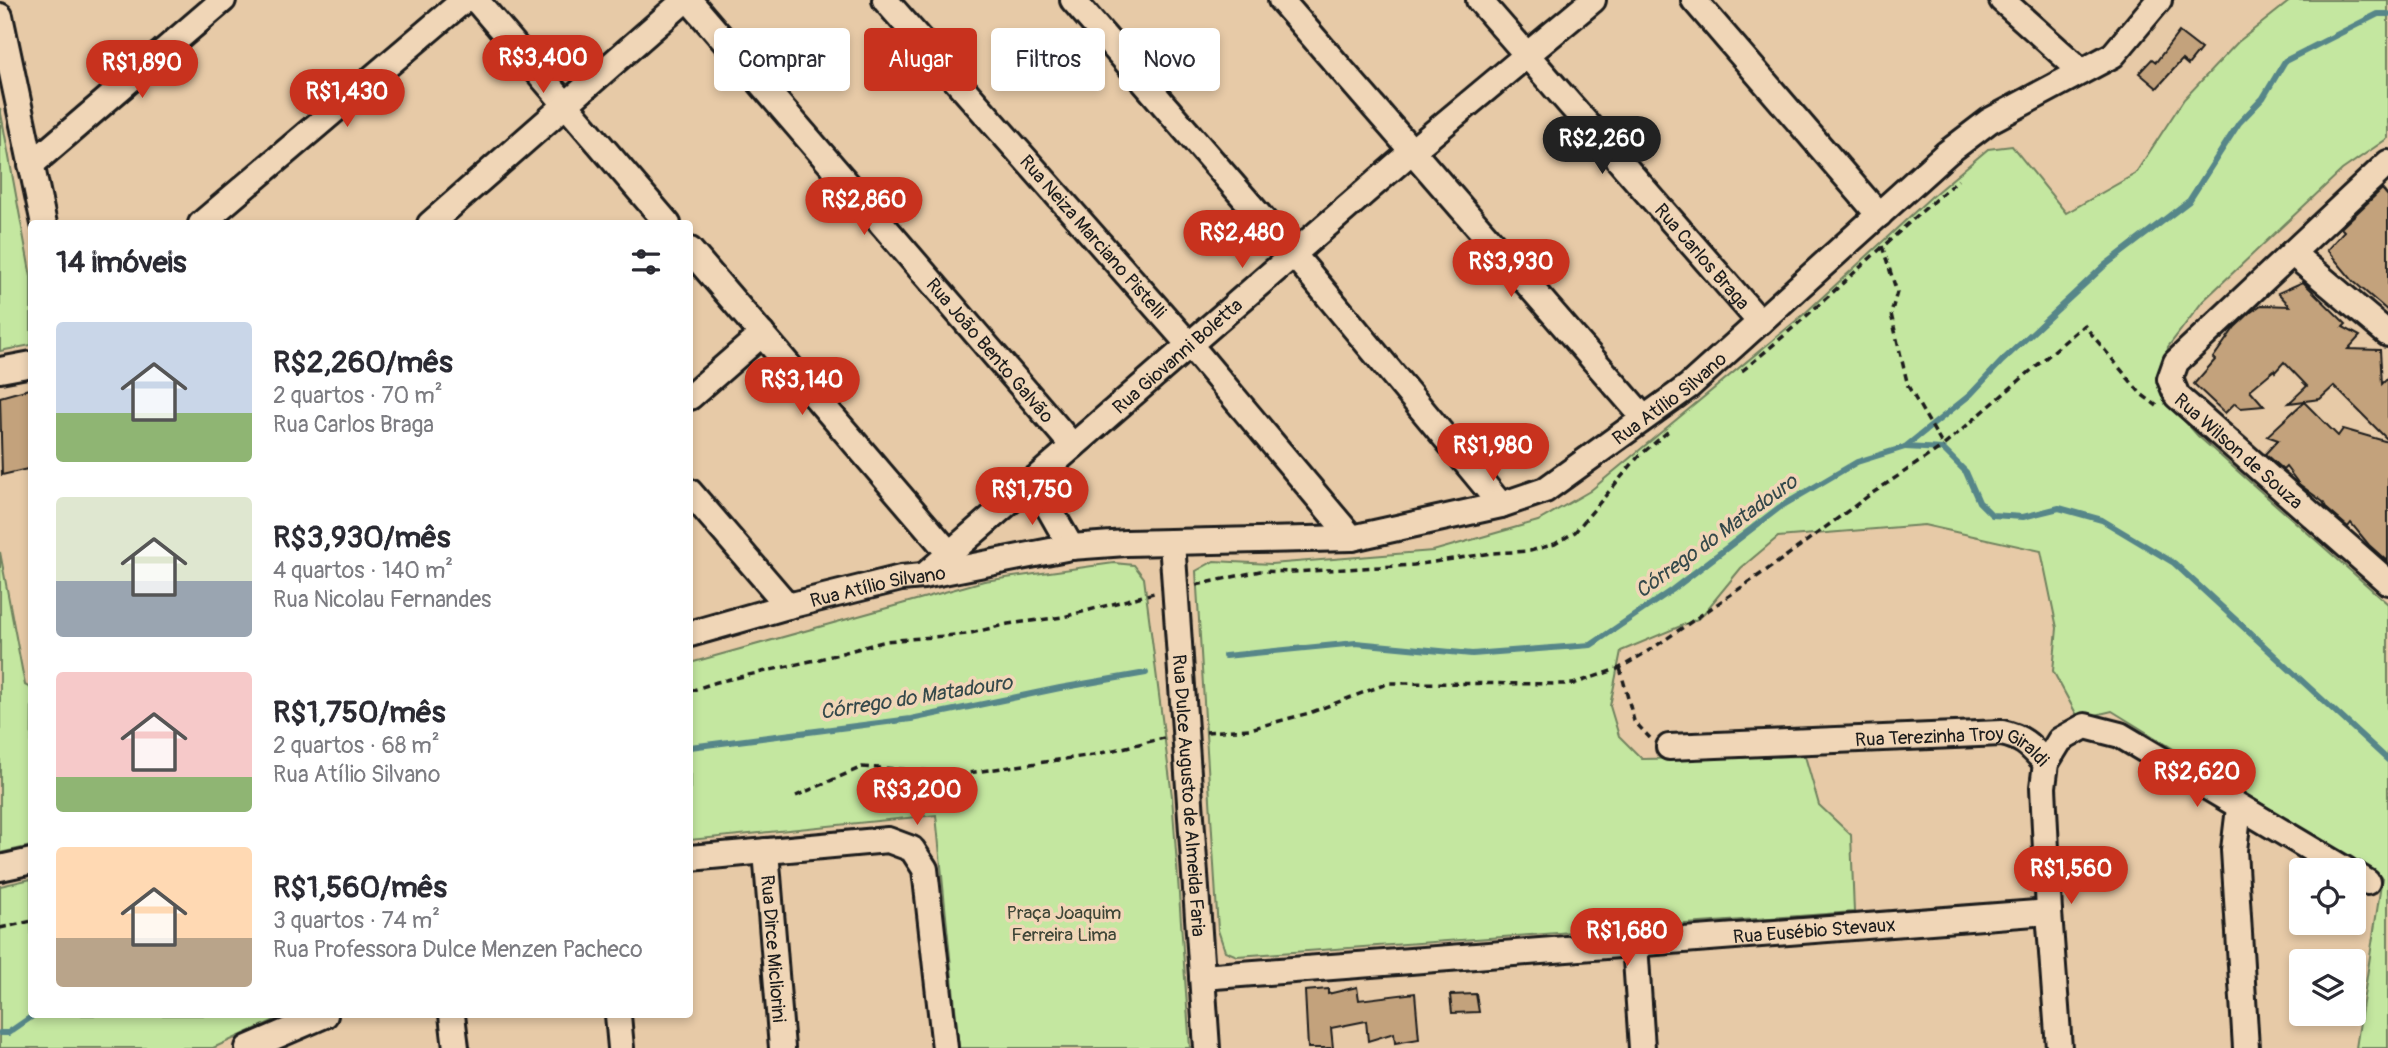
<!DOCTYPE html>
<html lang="pt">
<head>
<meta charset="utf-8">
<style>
	body { margin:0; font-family:Pangolin,sans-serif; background:#f2f2f3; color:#2b2b33; height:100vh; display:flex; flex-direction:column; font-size:26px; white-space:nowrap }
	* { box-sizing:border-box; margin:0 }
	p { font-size:23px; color:#7c7c81 }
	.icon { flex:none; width:38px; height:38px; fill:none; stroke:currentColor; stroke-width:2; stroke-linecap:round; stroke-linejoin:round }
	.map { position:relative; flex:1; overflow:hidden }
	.side { position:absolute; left:28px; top:220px; width:665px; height:798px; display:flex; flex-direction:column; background:#fff; border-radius:7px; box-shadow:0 4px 10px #0003 }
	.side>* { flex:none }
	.top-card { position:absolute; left:714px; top:28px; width:665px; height:63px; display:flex; gap:14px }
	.buttons { position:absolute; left:2289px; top:858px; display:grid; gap:14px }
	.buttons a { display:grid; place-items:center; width:77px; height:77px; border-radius:7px; background:#fff; box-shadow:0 4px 10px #0003; font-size:35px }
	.price { position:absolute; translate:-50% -60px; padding:0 16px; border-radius:24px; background:#c8321e; color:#fff; font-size:23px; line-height:46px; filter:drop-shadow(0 2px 4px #0008) }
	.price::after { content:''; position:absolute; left:50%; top:42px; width:21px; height:16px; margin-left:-10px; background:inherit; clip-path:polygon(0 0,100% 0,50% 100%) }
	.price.current { background:#222; color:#fff }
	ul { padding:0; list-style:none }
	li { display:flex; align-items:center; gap:21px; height:175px; padding:0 28px }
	li span { display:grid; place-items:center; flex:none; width:196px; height:140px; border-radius:7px; color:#555 }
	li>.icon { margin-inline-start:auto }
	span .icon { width:84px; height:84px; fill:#fffc; stroke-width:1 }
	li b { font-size:30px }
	h2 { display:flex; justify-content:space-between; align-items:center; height:84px; padding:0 28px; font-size:30px }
	.tag { padding:0 24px; border-radius:7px; background:#fff; box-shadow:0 4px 10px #0003; font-size:24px; line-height:63px }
	.tag.current { background:#c8321e; color:#fff }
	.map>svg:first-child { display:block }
	.green { fill:#c4e7a0; stroke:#70825e; stroke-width:2 }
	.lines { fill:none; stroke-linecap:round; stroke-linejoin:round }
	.stream { stroke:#568689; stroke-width:6 }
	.building { fill:#c3a27b; stroke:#1c1c1c; stroke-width:2 }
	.minor-casing { stroke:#1c1c1c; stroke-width:30 }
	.path { stroke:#1c1c1c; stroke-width:3.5; stroke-dasharray:7 5; stroke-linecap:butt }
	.minor { stroke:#f0d6b7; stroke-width:24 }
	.labels { text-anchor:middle; stroke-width:7; stroke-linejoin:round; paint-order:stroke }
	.street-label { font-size:19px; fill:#1c1c1c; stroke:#f0d6b7 }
	.park-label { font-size:19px; fill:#3e4536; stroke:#f0d6b7 }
	.water-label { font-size:21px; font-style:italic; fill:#34484a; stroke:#f0d6b7 }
</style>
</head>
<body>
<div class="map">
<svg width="2388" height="1048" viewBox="0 0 2388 1048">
	<rect width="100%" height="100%" fill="#e7caa7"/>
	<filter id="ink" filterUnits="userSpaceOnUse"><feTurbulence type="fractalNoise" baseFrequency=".0143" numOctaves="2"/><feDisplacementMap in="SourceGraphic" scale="14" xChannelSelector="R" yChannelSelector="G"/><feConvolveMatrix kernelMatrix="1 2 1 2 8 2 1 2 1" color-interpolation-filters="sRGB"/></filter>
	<g filter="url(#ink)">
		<g class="green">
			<path d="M 2291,0 L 2388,0 L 2388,138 L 2342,170 L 2203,301 L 2168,347 L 2163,397 L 2198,436 L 2388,604 L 2388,1048 L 2356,1048 L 2382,878 L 2112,711 L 2079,719 L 2053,671 L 2057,628 L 2041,551 L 1924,525 L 1778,537 L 1741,568 L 1700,618 L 1621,651 L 1610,706 L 1619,736 L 1642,759 L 1805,756 L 1819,805 L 1851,835 L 1854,912 L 1237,956 L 1225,951 L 1218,930 L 1196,571 L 1214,561 L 1271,564 L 1433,551 L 1538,521 L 1590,491 L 1803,315 L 1931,197 L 1988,149 L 2012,146 L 2066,213 L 2135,174 L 2184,99 L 2238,42 Z"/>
			<path d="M 0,108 L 31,277 L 31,345 L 0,351 Z"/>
			<path d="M 0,552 L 25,685 L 32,689 L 31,846 L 0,853 Z"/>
			<path d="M 1114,563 L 1134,565 L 1144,578 L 1172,796 L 1190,1048 L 959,1048 L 936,815 L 690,840 L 690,663 L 984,581 Z"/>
			<path d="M 31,879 L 32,1015 L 286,1015 L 213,1048 L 0,1048 L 0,886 Z"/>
		</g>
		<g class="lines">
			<g class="stream">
				<path d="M 1905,447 L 1943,449 L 1966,472 L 1979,502 L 1992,515 L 2023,517 L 2059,508 L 2102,520 L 2174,563 L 2388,760"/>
				<path d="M 1225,656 L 1356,643 L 1472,654 L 1591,645 L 1672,590 L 1780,507 L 1857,462 L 1905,447 L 1970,395 L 2002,361 L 2104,266 L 2189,201 L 2239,123 L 2263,98 L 2285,61 L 2378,14 L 2388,14"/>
				<path d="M 690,747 L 911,719 L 1060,688 L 1146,673"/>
				<path d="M 0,1033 L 8,1033 L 34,1015"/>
			</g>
		</g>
		<g class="building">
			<path d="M 2179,32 L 2201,49 L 2188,65 L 2182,60 L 2157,88 L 2139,73 L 2152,59 L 2156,62 Z"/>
			<path d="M 2382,189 L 2388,196 L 2388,311 L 2353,281 L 2327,250 L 2344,231 L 2341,228 Z"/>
			<path d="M 2303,282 L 2346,324 L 2343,327 L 2360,336 L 2348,349 L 2380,350 L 2382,384 L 2388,378 L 2388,440 L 2334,386 L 2320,399 L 2289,403 L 2307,386 L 2284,362 L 2275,372 L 2274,370 L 2250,390 L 2264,406 L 2241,408 L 2235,403 L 2225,413 L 2194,384 L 2215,360 L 2213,358 L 2235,327 L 2251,312 L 2261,305 L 2290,306 L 2278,293 Z"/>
			<path d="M 32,388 L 32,439 L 29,439 L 32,468 L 2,475 L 0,397 Z"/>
			<path d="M 2304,402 L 2338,436 L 2343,429 L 2388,442 L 2388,562 L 2369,545 L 2351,523 L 2348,527 L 2327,509 L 2323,502 L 2299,484 L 2286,467 L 2283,470 L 2265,454 L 2278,440 L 2267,436 Z"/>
			<path d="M 1357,987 L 1359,1000 L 1415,993 L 1419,1039 L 1395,1043 L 1394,1033 L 1368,1041 L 1366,1021 L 1331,1028 L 1333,1048 L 1308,1048 L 1305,991 L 1328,989 L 1328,994 Z"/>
			<path d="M 1476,994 L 1479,1012 L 1452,1013 L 1450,995 Z"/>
		</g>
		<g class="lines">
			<g class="minor-casing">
				<g id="minor">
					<path d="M 476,0 L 668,224"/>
					<path id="s1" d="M 689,0 L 1073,446"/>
					<path id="s2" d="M 885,0 L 1200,357 L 1352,538"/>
					<path d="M 1073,0 L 1304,267 L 1501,505"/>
					<path d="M 1281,0 L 1644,418"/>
					<path id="s3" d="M 1479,0 L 1760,322"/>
					<path d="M 1694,0 L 1879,215"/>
					<path d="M 2002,0 L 2081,71"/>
					<path d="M 0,16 L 44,224"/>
					<path id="s4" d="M 2388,163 L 2176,362 L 2170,379 L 2177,396 L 2388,582"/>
					<path d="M 31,165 L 223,0"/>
					<path d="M 201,224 L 464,0"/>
					<path d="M 430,224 L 685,0"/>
					<path d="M 690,250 L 949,553"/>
					<path d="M 2292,253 L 2388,334"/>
					<path d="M 0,370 L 32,364"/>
					<path d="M 690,397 L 762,334"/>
					<path d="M 1033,480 L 1071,547"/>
					<path d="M 690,492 L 788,606"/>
					<path id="s5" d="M 1172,542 L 1207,1048"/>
					<path id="s6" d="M 925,575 L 1412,151 L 1593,0"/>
					<path id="s7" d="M 690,634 L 788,606 L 901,578 L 923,576 L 1071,547 L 1126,543 L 1352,538 L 1501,505 L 1545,490 L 1689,386 L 1947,153 L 1989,121 L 2113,55 L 2159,0"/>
					<path id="s8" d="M 1669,747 L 2002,733 C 2025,738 2031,747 2046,763"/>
					<path d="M 2239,808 L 2234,850 L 2246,1048"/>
					<path id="s9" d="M 766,851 L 782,1048"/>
					<path d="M 690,858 L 888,840 L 912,849 L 925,869 L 945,1048"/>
					<path d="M 0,868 L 32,861"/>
					<path d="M 2354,874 L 2367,882"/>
					<path d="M 1635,944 L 1642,1048"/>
					<path id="s10" d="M 1202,977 L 2049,912"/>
					<path d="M 452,1015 L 456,1048"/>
					<path d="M 618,1015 L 621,1048"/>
					<path d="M 248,1048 L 325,1015"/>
					<path d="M 2059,1048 L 2049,912 L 2043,787 L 2046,763 L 2060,740 L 2085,726 L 2120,735 L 2346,870"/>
				</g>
			</g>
			<g class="path">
				<path d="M 1882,246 L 1897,292 L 1891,314 L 1908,386 L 1943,446 L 2084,325 L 2141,394 L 2157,406"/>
				<path d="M 1742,371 C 1817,310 1885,242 1958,180"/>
				<path d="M 1196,585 L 1260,571 L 1293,572 L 1414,565 L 1492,553 L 1530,551 L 1555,544 L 1575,532 L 1638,457 L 1671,429"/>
				<path d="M 1620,668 L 1634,721 L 1650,738"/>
				<path d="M 690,691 L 717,682 L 820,659 L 886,641 L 967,634 L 1008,624 L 1063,617 L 1154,593"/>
				<path d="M 1206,732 L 1250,729 L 1309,713 L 1389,683 L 1573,684 L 1620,668 L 1653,648 L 1774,565 L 1871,494 L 1943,446"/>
				<path d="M 796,796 L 862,767 L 968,773 L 1093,755 L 1164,738"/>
				<path d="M 0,928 L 32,921"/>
			</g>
			<use href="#minor" class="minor"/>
		</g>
	</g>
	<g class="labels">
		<g class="street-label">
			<text dy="7" stroke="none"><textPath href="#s2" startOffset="315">Rua Neiza Marciano Pistelli</textPath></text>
			<text dy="7" stroke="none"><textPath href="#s3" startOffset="340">Rua Carlos Braga</textPath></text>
			<text dy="7" stroke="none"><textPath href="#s1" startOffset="462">Rua João Bento Galvão</textPath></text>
			<text dy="7" stroke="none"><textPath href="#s6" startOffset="334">Rua Giovanni Boletta</textPath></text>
			<text dy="7" stroke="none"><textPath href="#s7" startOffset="1026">Rua Atílio Silvano</textPath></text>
			<text dy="7" stroke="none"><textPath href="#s4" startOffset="410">Rua Wilson de Souza</textPath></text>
			<text dy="7" stroke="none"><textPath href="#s7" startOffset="194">Rua Atílio Silvano</textPath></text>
			<text dy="7" stroke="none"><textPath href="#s8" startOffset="287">Rua Terezinha Troy Giraldi</textPath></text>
			<text dy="7" stroke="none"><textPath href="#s5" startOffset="254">Rua Dulce Augusto de Almeida Faria</textPath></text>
			<text dy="7" stroke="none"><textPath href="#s10" startOffset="614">Rua Eusébio Stevaux</textPath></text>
			<text dy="7" stroke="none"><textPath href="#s9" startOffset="98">Rua Dirce Micliorini</textPath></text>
		</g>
		<g class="park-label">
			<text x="1064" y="919">Praça Joaquim<tspan x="1064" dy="22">Ferreira Lima</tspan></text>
		</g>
		<g class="water-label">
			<text transform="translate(1716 536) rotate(-36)" y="7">Córrego do Matadouro</text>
			<text transform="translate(916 697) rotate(-9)" y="7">Córrego do Matadouro</text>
		</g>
	</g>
</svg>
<div class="buttons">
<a><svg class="icon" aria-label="locate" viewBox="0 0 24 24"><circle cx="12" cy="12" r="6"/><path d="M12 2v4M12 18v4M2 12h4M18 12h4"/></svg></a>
<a><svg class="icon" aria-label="layers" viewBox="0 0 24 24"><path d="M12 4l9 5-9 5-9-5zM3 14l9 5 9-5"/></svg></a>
</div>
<b class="price" style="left:543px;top:95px">R$3,400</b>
<b class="price" style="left:142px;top:100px">R$1,890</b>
<b class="price" style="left:347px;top:129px">R$1,430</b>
<b class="price current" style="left:1602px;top:176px">R$2,260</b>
<b class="price" style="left:864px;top:237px">R$2,860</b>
<b class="price" style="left:1242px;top:270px">R$2,480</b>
<b class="price" style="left:1511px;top:299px">R$3,930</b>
<b class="price" style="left:802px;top:417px">R$3,140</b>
<b class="price" style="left:1493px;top:483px">R$1,980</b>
<b class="price" style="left:1032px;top:527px">R$1,750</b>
<b class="price" style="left:2197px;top:809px">R$2,620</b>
<b class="price" style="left:917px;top:827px">R$3,200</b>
<b class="price" style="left:2071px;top:906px">R$1,560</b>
<b class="price" style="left:1627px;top:968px">R$1,680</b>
<div class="top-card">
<a class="tag">Comprar</a>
<a class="tag current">Alugar</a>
<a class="tag">Filtros</a>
<a class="tag">Novo</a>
</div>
<section class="side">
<h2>14 imóveis<svg class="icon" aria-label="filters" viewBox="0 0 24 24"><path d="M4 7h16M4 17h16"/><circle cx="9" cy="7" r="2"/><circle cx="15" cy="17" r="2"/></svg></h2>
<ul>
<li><span style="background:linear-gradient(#c9d6e8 65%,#8fb573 0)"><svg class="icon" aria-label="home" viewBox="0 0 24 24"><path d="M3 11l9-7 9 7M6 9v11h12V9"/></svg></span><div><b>R$2,260/mês</b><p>2 quartos · 70 m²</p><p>Rua Carlos Braga</p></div></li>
<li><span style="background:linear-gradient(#dfe7d0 60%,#9aa5b1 0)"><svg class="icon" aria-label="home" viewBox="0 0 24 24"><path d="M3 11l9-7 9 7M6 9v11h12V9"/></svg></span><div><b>R$3,930/mês</b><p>4 quartos · 140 m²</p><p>Rua Nicolau Fernandes</p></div></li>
<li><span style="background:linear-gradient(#f6c9c9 75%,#8fb573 0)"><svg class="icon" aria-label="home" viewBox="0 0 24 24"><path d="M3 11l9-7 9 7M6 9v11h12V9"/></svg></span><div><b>R$1,750/mês</b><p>2 quartos · 68 m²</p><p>Rua Atílio Silvano</p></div></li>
<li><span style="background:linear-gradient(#ffd9b3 65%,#b9a48a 0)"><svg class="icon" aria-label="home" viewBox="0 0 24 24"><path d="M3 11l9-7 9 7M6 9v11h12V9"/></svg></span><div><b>R$1,560/mês</b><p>3 quartos · 74 m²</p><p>Rua Professora Dulce Menzen Pacheco</p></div></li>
</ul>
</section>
</div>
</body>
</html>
